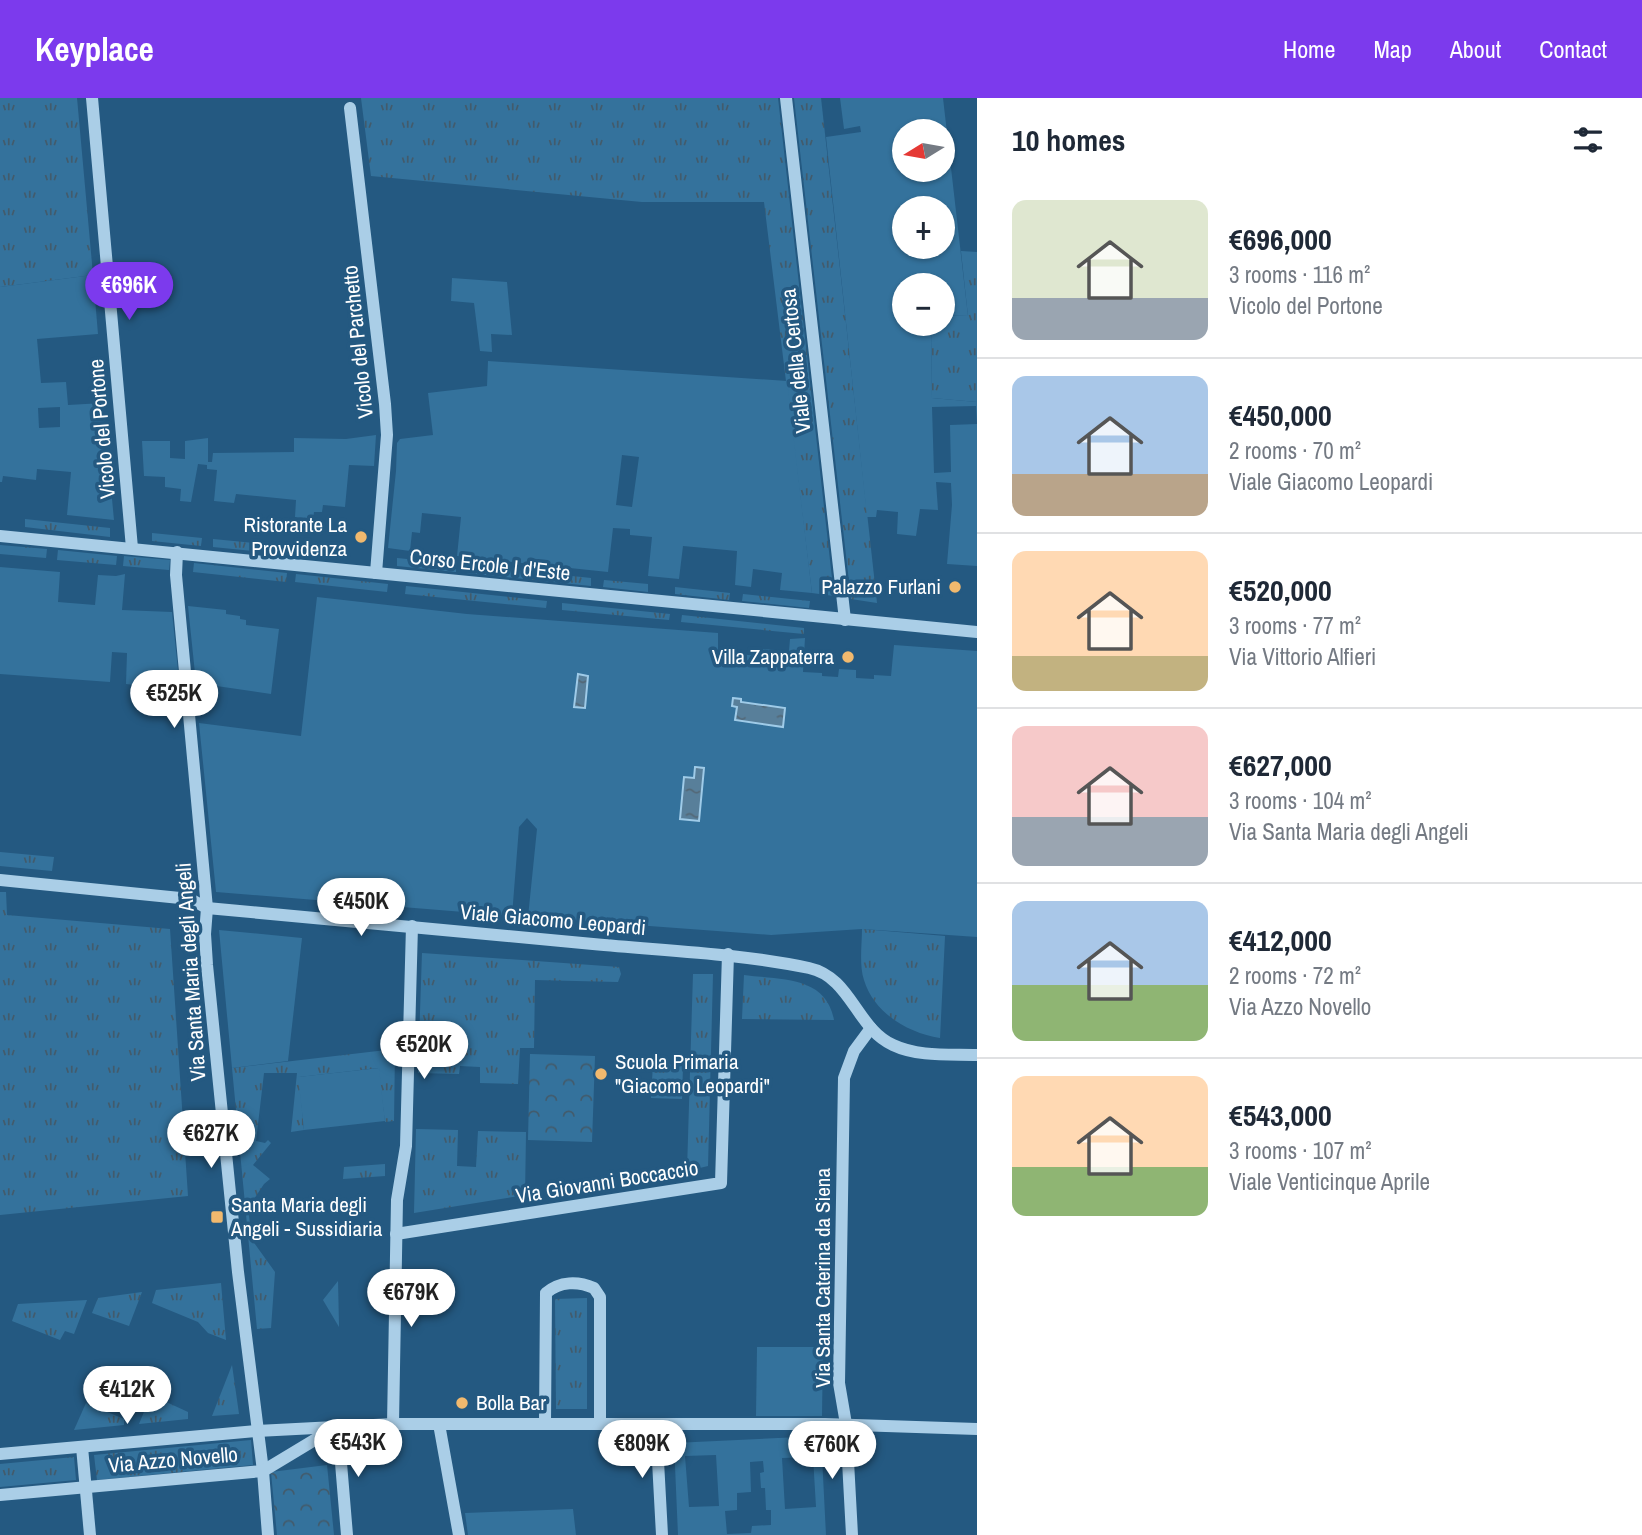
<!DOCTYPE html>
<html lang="en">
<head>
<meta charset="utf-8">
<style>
	body { margin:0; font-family:"Archivo Narrow",sans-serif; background:#f6f6f7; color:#1f2937; height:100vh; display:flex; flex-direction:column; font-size:26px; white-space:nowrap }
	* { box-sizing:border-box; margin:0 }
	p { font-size:23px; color:#747a83 }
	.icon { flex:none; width:38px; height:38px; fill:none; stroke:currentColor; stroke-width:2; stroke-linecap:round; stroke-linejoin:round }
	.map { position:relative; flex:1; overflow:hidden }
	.panel { display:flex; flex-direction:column; background:#fff; width:665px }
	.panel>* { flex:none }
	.needle { width:46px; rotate:259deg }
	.buttons { position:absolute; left:892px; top:21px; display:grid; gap:14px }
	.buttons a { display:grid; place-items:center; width:63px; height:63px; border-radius:50%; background:#fff; box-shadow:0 2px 5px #0004; font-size:35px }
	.price { position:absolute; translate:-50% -60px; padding:0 16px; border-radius:24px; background:#fff; color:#222; font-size:23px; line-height:46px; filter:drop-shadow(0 2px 4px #0008) }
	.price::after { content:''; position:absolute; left:50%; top:42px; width:21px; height:16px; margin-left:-10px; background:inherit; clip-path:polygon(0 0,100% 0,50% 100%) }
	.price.current { background:#7c3aed; color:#fff }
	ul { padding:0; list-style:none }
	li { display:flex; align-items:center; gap:21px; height:175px; padding:0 35px }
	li+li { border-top:2px solid #e0e1e3 }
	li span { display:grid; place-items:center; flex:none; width:196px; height:140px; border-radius:14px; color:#555 }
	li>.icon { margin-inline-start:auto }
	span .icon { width:84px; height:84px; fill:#fffc; stroke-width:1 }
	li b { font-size:30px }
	h2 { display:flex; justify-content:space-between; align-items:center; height:84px; padding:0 35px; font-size:30px }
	header { display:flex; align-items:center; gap:42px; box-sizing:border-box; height:98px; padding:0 35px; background:#7c3aed; color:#fff }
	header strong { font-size:33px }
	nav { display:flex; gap:38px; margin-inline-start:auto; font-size:24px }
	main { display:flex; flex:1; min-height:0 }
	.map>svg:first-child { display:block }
	.grass { fill:url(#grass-tufts) }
	.park { fill:url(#park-crowns) }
	.garden { fill:#34729c; fill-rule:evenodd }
	.water { fill:url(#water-ripples); stroke:#9fcbe8; stroke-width:2 }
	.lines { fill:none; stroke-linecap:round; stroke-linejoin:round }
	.minor { stroke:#aacee7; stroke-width:12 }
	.poi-dot { fill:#f1b96e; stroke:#245981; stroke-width:2.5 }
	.labels { text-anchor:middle; stroke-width:7; stroke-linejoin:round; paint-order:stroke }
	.street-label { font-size:21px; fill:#fff; stroke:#245981 }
	.poi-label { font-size:21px; fill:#fff; stroke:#245981; text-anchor:end }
</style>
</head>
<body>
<header>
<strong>Keyplace</strong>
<nav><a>Home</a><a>Map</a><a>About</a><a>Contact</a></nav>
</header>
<main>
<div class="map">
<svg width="977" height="1437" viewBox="0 0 977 1437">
	<defs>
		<pattern id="grass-tufts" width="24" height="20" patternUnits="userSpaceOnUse" patternTransform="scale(1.75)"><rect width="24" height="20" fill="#34729c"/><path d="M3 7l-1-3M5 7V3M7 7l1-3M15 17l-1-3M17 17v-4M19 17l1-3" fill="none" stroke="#425b6c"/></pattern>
		<pattern id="park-crowns" width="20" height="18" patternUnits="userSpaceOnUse" patternTransform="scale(1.75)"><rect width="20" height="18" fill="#34729c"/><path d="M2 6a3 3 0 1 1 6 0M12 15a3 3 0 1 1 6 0" fill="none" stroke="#425b6c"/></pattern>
		<pattern id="water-ripples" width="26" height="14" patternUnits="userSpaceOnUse" patternTransform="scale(1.75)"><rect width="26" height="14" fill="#587f9a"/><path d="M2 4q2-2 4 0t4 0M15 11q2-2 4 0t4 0" fill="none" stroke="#536877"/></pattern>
	</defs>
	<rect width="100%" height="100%" fill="#245981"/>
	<g class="grass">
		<path d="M 0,0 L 77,0 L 93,177 L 0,189 Z"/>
		<path d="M 361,0 L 778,0 L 834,498 L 812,495 L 764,104 L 642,104 L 371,78 Z"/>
		<path d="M 794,0 L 821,0 L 877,505 L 851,501 Z"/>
		<path d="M 961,153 L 977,154 L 977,304 L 932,300 L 931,226 L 943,226 L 943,217 L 968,218 Z"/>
		<path d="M 25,421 L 110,430 L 110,439 L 25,429 Z"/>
		<path d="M 152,435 L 202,440 L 201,448 L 152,443 Z"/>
		<path d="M 213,441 L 254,445 L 253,453 L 213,449 Z"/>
		<path d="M 264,446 L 309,451 L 308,459 L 262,454 Z"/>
		<path d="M 0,447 L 47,451 L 46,460 L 0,456 Z"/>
		<path d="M 58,452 L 117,458 L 116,467 L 57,462 Z"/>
		<path d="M 124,458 L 170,462 L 169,472 L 123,468 Z"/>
		<path d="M 397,460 L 456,466 L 456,474 L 397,468 Z"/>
		<path d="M 194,465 L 287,475 L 286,484 L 193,474 Z"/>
		<path d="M 467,467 L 591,480 L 591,488 L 466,475 Z"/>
		<path d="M 296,476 L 388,486 L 387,494 L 295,484 Z"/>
		<path d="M 604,482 L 648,486 L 648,494 L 603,489 Z"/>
		<path d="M 406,488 L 547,503 L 546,510 L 405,496 Z"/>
		<path d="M 675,489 L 730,495 L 729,502 L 675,496 Z"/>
		<path d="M 743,496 L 810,503 L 809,510 L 742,503 Z"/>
		<path d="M 562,505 L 670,516 L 669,522 L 562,512 Z"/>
		<path d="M 682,517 L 804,530 L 804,536 L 681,524 Z"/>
		<path d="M 0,754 L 54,759 L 52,773 L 0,768 Z"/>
		<path d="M 0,794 L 6,794 L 7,817 L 170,831 L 188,1098 L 0,1117 Z"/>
		<path d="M 862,831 L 945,838 L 940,940 C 908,935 874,915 864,882 C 859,867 862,846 862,831 Z"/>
		<path d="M 422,855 L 619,869 L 621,876 L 618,884 L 535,882 L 534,950 L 520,950 L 518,986 L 480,985 L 480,969 L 460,968 L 459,976 L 418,975 Z"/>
		<path d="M 693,876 L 713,876 L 708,1068 L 687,1073 Z"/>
		<path d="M 744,877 C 780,882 826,877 834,922 L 742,921 Z"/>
		<path d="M 395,951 L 394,1023 L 385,1024 L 378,970 L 299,979 L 304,1032 L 291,1034 L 297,975 L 264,975 L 256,1043 L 265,1045 L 268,1042 L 271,1045 L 253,1067 L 270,1081 L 264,1086 L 248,1110 L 252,1142 L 275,1174 L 271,1230 L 257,1231 L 232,970 Z"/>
		<path d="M 653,966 L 683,967 L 682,1001 L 651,1000 Z"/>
		<path d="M 416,1031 L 458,1032 L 457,1068 L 476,1069 L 478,1033 L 526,1034 L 525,1097 L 414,1115 Z"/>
		<path d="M 385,1066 L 385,1078 L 343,1081 L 344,1069 Z"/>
		<path d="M 338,1183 L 339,1229 L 323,1202 Z"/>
		<path d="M 221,1185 L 226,1242 L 208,1235 L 198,1224 L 152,1205 L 156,1192 Z"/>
		<path d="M 142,1194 L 129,1228 L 92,1215 L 98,1200 Z"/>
		<path d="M 587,1200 L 587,1311 L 556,1311 L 555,1201 Z"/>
		<path d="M 87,1202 L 74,1236 L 65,1233 L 60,1242 L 12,1223 L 18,1206 Z"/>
		<path d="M 232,1267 L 239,1316 L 212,1318 Z"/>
		<path d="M 151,1297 L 188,1314 L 188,1321 L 139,1326 Z"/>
		<path d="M 86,1305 L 124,1321 L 124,1327 L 74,1332 Z"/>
		<path d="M 251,1342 L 253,1367 L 97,1382 L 94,1357 Z"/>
		<path d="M 74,1359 L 76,1382 L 0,1389 L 0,1366 Z"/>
	</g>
	<g class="park">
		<path d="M 530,956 L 595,958 L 592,1044 L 528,1042 Z"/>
		<path d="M 327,1367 L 334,1437 L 277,1437 L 271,1374 Z"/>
	</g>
	<g class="garden">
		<path d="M 840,0 L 943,0 L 968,218 L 943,217 L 943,187 L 905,187 L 905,226 L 931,226 L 932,300 L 977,304 L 977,468 L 947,466 L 952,407 L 951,385 L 936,384 L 938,412 L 920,411 L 916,438 L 897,436 L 898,414 L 877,412 L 876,419 L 867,419 L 826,39 L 861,34 L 860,28 L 844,31 ZM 943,33 L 943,72 L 905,72 L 905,33 ZM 943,110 L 943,149 L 905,149 L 905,110 ZM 976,308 L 977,326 L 950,327 L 951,374 L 934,375 L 932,309 Z"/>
		<path d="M 93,177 L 98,236 L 37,241 L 41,285 L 66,284 L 68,307 L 103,305 L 114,422 L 67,417 L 71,374 L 37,371 L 36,382 L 3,378 L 2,384 L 0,384 L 0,189 ZM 60,309 L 60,329 L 39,330 L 38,310 Z"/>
		<path d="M 452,180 L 507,184 L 512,237 L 491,236 L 492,254 L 480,253 L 474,205 L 451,203 Z"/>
		<path d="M 488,263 L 787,283 L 812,495 L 780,492 L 782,475 L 753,471 L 751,489 L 735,487 L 737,453 L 683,448 L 679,481 L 648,478 L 652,439 L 630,437 L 630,431 L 613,430 L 608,474 L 457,458 L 461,419 L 422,415 L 420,435 L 412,434 L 410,453 L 388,450 L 396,373 L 397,345 L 400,341 L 433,337 L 428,295 L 487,288 ZM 622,357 L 639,359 L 632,409 L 616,407 Z"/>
		<path d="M 376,337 L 374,368 L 349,367 L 345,409 L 323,407 L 322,414 L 314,414 L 313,421 L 295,419 L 296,402 L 236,396 L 234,405 L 214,403 L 217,372 L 207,371 L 207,367 L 198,366 L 191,404 L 180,403 L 181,391 L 165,389 L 165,379 L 144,378 L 142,343 L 170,343 L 170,360 L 185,361 L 185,343 L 208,340 L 208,364 L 212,364 L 213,355 L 294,354 L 294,340 L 346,341 Z"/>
		<path d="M 0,469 L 60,474 L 58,504 L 95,507 L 98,477 L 116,478 L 125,476 L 122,512 L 172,514 L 180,592 L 126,586 L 127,555 L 112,554 L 110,584 L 0,576 Z"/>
		<path d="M 317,499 L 467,516 L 718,535 L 718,555 L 749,557 L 750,550 L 789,553 L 790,541 L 805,540 L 803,574 L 822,575 L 822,578 L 838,579 L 839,571 L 856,572 L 856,580 L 874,581 L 874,577 L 891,578 L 894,547 L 977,553 L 977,839 L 862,831 L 771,837 L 528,819 L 537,731 L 527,720 L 519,729 L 512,818 L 216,794 L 199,625 L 301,638 Z"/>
		<path d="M 188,508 L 226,512 L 226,516 L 240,518 L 240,521 L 246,522 L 246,527 L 279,531 L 271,596 L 196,585 Z"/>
		<path d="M 219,832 L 302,840 L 288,963 L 232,970 Z"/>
		<path d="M 379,970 L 385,1023 L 304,1032 L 298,979 Z"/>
		<path d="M 757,1249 L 823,1249 L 822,1318 L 756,1318 Z"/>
		<path d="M 821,1338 L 826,1437 L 678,1437 L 674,1345 ZM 716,1357 L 719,1408 L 689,1409 L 685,1358 ZM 813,1359 L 816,1409 L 785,1411 L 782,1360 ZM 763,1363 L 764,1374 L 760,1375 L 761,1390 L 765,1390 L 766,1412 L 771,1412 L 771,1427 L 752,1428 L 751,1435 L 727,1436 L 725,1413 L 737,1412 L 737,1395 L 751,1394 L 750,1364 Z"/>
		<path d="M 573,1411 L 576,1437 L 468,1437 L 465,1415 Z"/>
	</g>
	<g class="water">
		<path d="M 578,576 L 588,578 L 585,610 L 574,609 Z"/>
		<path d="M 733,600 L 741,601 L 741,604 L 785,610 L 783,629 L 735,622 L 737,609 L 732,608 Z"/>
		<path d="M 695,669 L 704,670 L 699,723 L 680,721 L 684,679 L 694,680 Z"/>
	</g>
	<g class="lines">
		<g class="minor">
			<path d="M 92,0 L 132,450"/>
			<path d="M 786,0 L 845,522"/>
			<path d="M 350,10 L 385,306 L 387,337 L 376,475"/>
			<path d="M 0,438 L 977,534"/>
			<path d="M 177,454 L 176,477 L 207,810 L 205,836 L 207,867 L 238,1174 L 263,1373 L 268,1437"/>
			<path d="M 0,782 L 190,801 L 207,810 C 335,821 464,833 593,846 C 666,853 737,855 809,870 C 851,879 856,930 893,947 C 918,959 950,956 977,957"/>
			<path d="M 396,1136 L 721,1085 L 728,856"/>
			<path d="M 545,1325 L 546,1195 C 560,1183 578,1183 594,1190 L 600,1199 L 600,1325"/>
			<path d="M 393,1326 L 397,1102 L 406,1048 L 412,828"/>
			<path d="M 439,1326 L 459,1437"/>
			<path d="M 656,1326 L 662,1437"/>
			<path d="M 338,1329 L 347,1437"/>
			<path d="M 82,1349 L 90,1437"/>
			<path d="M 0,1356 L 257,1333 L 393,1326 L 825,1326 L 977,1331"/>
			<path d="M 0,1397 L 263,1373 L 336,1329"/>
			<path d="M 852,1437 L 846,1326 L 839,1285 L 844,980 L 854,953 L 871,930"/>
		</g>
	</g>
	<g class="poi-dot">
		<circle cx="361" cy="439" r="7"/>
		<circle cx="955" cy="489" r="7"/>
		<circle cx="848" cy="559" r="7"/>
		<circle cx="601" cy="976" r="7"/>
		<rect x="210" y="1112" width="14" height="14" rx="3.5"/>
		<circle cx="462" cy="1305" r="7"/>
	</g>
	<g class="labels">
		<g class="street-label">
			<text transform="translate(358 244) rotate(-96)" y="7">Vicolo del Parchetto</text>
			<text transform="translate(796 263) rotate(-96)" y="7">Viale della Certosa</text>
			<text transform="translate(102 331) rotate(-95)" y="7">Vicolo del Portone</text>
			<text transform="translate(490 467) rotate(6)" y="7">Corso Ercole I d'Este</text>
			<text transform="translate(553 822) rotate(5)" y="7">Viale Giacomo Leopardi</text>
			<text transform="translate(191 874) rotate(-94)" y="7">Via Santa Maria degli Angeli</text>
			<text transform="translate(607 1084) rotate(-9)" y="7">Via Giovanni Boccaccio</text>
			<text transform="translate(823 1180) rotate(-90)" y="7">Via Santa Caterina da Siena</text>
			<text transform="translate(173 1362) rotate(-5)" y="7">Via Azzo Novello</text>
		</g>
		<g class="poi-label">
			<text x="347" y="434">Ristorante La<tspan x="347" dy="24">Provvidenza</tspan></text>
			<text x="941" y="496">Palazzo Furlani</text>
			<text x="834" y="566">Villa Zappaterra</text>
			<text x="615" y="971" text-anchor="start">Scuola Primaria<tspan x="615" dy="24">"Giacomo Leopardi"</tspan></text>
			<text x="231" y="1114" text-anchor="start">Santa Maria degli<tspan x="231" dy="24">Angeli - Sussidiaria</tspan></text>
			<text x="476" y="1312" text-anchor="start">Bolla Bar</text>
		</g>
	</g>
</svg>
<div class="buttons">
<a><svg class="needle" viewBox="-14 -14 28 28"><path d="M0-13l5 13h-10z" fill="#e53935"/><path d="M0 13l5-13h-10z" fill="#747a83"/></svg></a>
<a>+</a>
<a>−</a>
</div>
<b class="price current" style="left:129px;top:224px">€696K</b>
<b class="price" style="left:174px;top:632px">€525K</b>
<b class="price" style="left:361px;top:840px">€450K</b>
<b class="price" style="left:424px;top:983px">€520K</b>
<b class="price" style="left:211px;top:1072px">€627K</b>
<b class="price" style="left:411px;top:1231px">€679K</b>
<b class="price" style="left:127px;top:1328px">€412K</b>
<b class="price" style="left:358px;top:1381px">€543K</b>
<b class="price" style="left:642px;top:1382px">€809K</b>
<b class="price" style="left:832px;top:1383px">€760K</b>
</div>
<section class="panel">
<h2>10 homes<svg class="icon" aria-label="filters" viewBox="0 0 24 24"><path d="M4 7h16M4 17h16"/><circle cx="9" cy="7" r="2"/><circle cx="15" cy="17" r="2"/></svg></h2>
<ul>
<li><span style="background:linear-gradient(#dfe7d0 70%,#9aa5b1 0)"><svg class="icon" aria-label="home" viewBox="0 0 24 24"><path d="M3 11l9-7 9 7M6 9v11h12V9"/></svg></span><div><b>€696,000</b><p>3 rooms · 116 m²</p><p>Vicolo del Portone</p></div></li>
<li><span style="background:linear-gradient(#a9c7e8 70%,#b9a48a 0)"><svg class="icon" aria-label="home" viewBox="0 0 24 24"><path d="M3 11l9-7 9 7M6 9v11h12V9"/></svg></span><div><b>€450,000</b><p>2 rooms · 70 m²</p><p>Viale Giacomo Leopardi</p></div></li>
<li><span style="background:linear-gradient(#ffd9b3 75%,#c2b280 0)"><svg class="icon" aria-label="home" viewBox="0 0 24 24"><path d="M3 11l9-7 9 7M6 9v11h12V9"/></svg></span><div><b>€520,000</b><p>3 rooms · 77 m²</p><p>Via Vittorio Alfieri</p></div></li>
<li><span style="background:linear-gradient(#f6c9c9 65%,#9aa5b1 0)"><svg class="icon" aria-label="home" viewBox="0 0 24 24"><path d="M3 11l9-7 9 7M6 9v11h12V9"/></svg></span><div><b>€627,000</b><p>3 rooms · 104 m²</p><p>Via Santa Maria degli Angeli</p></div></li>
<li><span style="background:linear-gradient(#a9c7e8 60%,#8fb573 0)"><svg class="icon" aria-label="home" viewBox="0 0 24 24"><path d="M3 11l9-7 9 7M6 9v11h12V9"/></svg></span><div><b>€412,000</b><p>2 rooms · 72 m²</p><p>Via Azzo Novello</p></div></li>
<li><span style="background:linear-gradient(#ffd9b3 65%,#8fb573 0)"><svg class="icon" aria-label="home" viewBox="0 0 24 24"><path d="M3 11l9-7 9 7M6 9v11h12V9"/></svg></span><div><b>€543,000</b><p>3 rooms · 107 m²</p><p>Viale Venticinque Aprile</p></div></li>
</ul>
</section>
</main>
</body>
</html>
